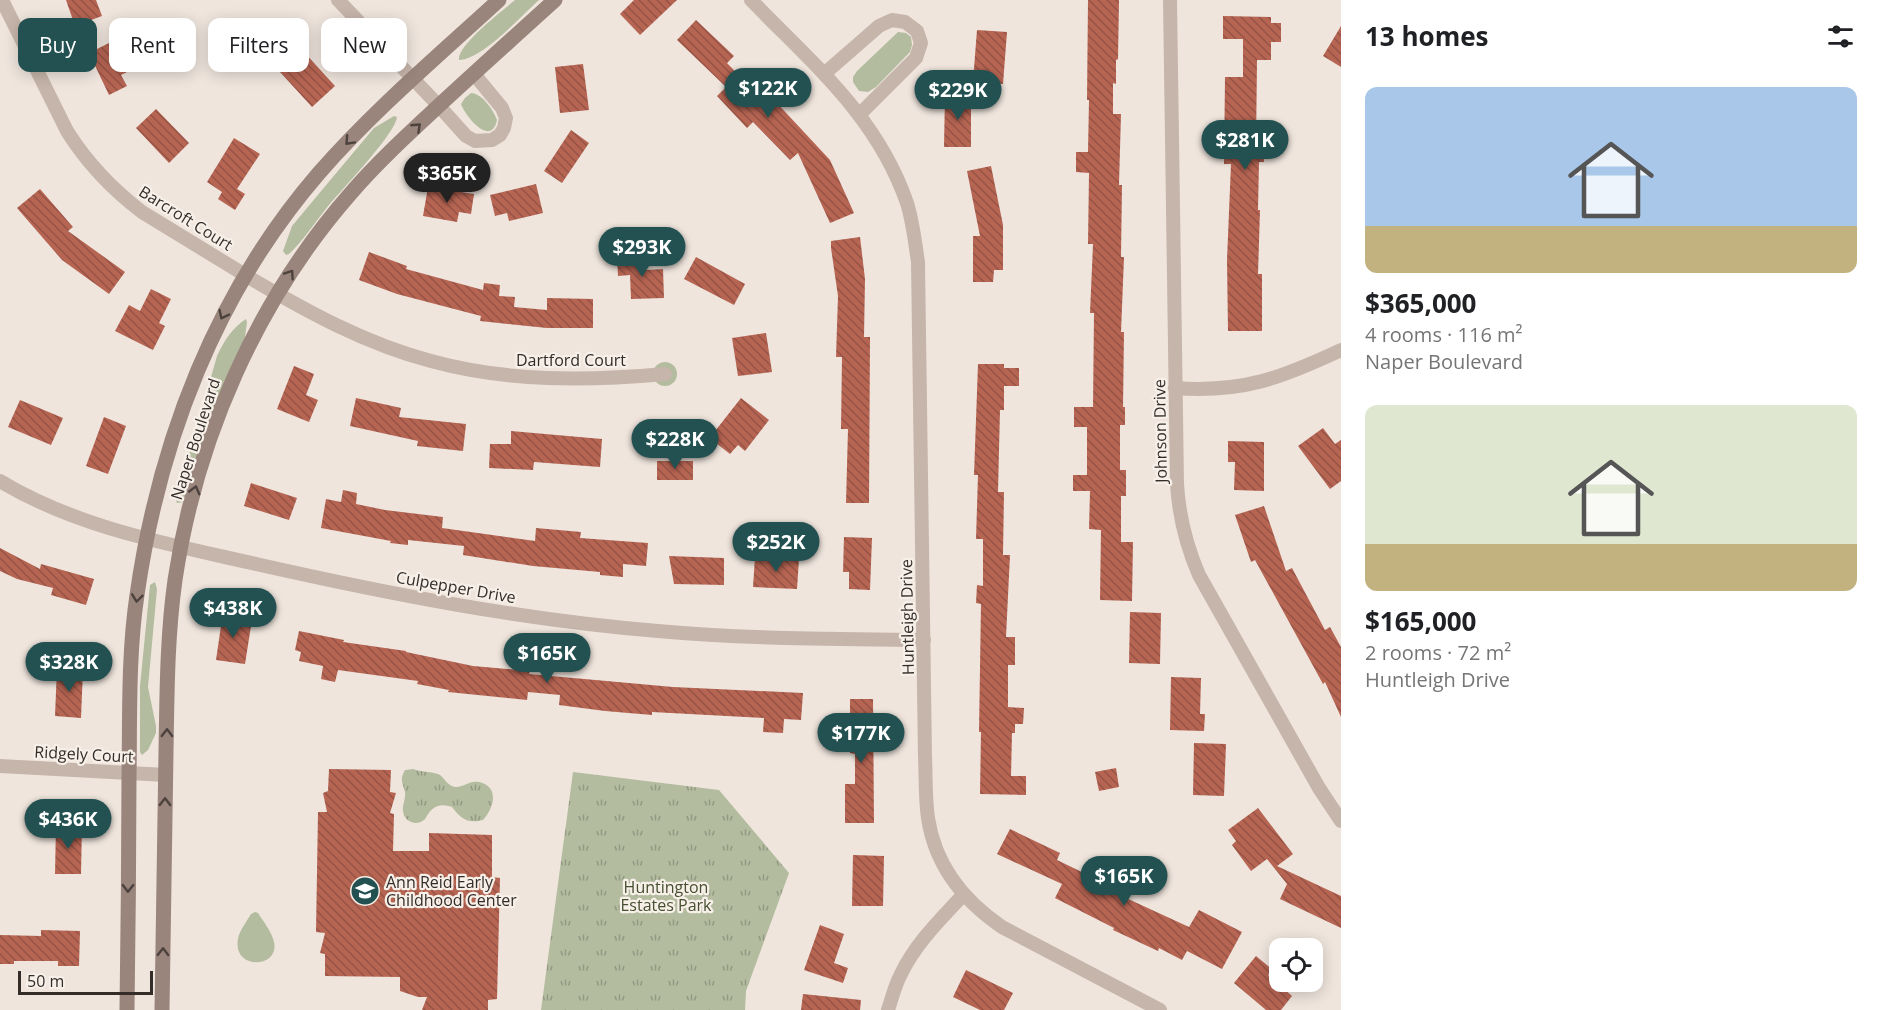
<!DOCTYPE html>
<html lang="en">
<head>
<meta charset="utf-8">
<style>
	body { margin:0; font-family:"Open Sans",sans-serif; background:#f6f6f6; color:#202124; height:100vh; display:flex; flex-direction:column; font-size:22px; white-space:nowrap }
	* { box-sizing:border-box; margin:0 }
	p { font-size:20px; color:#757577 }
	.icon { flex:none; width:33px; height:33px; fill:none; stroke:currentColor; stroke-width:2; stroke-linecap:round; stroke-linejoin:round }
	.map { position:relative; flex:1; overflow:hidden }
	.drawer { display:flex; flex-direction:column; background:#fff; width:540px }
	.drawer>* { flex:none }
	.banner { position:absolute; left:18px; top:18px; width:570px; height:54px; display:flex; gap:12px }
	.controls { position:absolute; left:1269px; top:938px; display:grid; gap:12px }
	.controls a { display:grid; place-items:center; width:54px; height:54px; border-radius:12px; background:#fff; box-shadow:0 3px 15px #0003; font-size:30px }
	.scale { position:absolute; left:18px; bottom:15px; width:135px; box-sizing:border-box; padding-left:6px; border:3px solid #342c29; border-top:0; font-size:16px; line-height:21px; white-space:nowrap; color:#342c29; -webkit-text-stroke:4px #f7f0e9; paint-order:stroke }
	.price { position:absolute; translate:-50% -51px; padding:0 14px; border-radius:21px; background:#235151; color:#fff; font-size:20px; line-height:39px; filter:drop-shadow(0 2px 3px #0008) }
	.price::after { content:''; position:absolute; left:50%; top:36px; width:18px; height:14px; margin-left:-9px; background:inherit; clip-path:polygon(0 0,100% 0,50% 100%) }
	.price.active { background:#222; color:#fff }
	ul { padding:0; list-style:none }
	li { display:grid; align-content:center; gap:12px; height:318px; padding:0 24px }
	li span { display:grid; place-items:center; height:186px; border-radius:12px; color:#555 }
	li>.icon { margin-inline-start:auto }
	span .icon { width:108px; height:108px; fill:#fffc; stroke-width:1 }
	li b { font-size:26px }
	h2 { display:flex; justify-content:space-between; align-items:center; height:72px; padding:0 24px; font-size:26px }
	.chip { padding:0 21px; border-radius:12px; background:#fff; box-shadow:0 3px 15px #0003; font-size:21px; line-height:54px }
	.chip.active { background:#235151; color:#fff }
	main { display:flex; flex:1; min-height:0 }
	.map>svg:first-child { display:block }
	.green { fill:#b4bc9f }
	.park { fill:url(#park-tufts) }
	.building { fill:url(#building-back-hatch) }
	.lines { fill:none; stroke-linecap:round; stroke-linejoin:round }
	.street { stroke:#c6b5aa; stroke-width:14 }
	.secondary { stroke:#99857c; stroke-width:15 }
	.oneway { stroke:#4d423e }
	.labels { text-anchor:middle; stroke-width:4.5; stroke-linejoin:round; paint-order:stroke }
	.street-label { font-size:16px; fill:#342c29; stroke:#f7f0e9 }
	.poi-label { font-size:16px; fill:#342c29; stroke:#f7f0e9; text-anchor:start }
	.park-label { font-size:16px; fill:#464f30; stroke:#f7f0e9 }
</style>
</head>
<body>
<main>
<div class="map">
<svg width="1341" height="1010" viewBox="0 0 1341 1010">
	<defs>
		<pattern id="park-tufts" width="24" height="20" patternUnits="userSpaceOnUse" patternTransform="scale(1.5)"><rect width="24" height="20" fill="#b4bc9f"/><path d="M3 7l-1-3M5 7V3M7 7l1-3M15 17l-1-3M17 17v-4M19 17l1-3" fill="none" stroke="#939982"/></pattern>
		<pattern id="building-back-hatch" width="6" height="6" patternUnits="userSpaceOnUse" patternTransform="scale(1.5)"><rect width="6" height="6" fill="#b76553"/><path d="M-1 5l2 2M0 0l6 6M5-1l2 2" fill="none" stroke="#965345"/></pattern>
	</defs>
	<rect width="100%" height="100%" fill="#efe5dd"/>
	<g class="green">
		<path d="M 515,0 L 539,0 C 521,16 483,59 459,60 C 457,45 502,11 515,0 Z"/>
		<path d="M 898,32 L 906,33 L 911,37 L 912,45 L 910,52 L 876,87 L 868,92 L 859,91 L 853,82 L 853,77 L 857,71 Z"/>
		<path d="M 471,93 C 483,94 493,110 497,120 C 491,148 465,116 461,104 L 465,98 Z"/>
		<path d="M 394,116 L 397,117 C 395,135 339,192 325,210 C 313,225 303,241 289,254 L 286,255 L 283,251 L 292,226 L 327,184 L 374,128 Z"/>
		<path d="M 246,319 L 247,322 L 245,337 L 220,393 L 202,440 L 185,498 L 184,502 L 177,503 L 176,500 L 217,356 C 224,341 232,328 246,319 Z"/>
		<circle cx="665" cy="374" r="12"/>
		<path d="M 155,582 L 157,589 L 148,687 L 156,726 L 156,733 L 148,750 L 142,755 L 140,752 L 140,686 L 150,585 Z"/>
		<path d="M 255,912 L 258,913 C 263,921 272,932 274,942 C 280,969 232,970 238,939 C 239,931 247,921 251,914 Z"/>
	</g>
	<g class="park">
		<path d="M 413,769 C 420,772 436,772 440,775 C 445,779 448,786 455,787 C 464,787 470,780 479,782 C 500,787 494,808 483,820 C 468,824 461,819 452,807 C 446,805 439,804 434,808 C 429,811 428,815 425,819 C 417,827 404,822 403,811 C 402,805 406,799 405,792 C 403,783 399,780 405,770 Z"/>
		<path d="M 573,772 L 719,790 L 789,873 L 746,991 L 745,1010 L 541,1010 Z"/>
	</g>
	<g class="building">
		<path d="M 66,0 L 96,0 L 102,16 L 75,26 Z"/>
		<path d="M 634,0 L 677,0 L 640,35 L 620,14 Z"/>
		<path d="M 1088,0 L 1119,0 L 1118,59 L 1116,60 L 1116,84 L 1113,83 L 1113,114 L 1121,114 L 1119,185 L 1122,185 L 1121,257 L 1124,257 L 1121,332 L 1124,332 L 1123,407 L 1125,407 L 1125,425 L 1120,425 L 1120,470 L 1126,470 L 1126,496 L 1121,496 L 1121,542 L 1133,542 L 1132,601 L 1100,600 L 1101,530 L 1089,529 L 1090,491 L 1073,491 L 1073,475 L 1087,475 L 1087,427 L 1074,427 L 1074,407 L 1093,407 L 1094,313 L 1090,313 L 1093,244 L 1088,244 L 1089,173 L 1076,172 L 1076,152 L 1088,152 L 1089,100 L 1087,100 Z"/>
		<path d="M 1223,16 L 1271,17 L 1271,23 L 1281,23 L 1281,42 L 1271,42 L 1271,60 L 1257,60 L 1256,146 L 1264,146 L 1264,162 L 1259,162 L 1258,210 L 1260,210 L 1258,274 L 1262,274 L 1262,331 L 1228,331 L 1227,260 L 1231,164 L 1224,164 L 1225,77 L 1243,77 L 1243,39 L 1223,39 Z"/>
		<path d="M 252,19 L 267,36 L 284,22 L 297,37 L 293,40 L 335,86 L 312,107 L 269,60 L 259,68 L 232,36 Z"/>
		<path d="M 696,20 L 734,56 L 727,63 L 753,90 L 760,83 L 776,100 L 775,101 L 830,160 L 854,213 L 830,223 L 798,153 L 790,160 L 753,122 L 747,128 L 717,96 L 726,87 L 677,40 Z"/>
		<path d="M 1341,26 L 1341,67 L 1323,56 Z"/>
		<path d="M 977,30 L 1007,32 L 1003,84 L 973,81 Z"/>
		<path d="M 115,40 L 129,71 L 121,75 L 127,86 L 109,95 L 89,53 Z"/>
		<path d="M 583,64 L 589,110 L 560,113 L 555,67 Z"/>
		<path d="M 945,94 L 971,94 L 971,147 L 944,147 Z"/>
		<path d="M 156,109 L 189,143 L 169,163 L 136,128 Z"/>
		<path d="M 571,130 L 589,143 L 562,183 L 544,171 Z"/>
		<path d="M 234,138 L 260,154 L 237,189 L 245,194 L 235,210 L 218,199 L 222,192 L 207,182 Z"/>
		<path d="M 991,166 L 1003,225 L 1003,270 L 994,270 L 993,282 L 973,282 L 973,236 L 980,236 L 967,171 Z"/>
		<path d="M 536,184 L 543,213 L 509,221 L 507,213 L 495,216 L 490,195 Z"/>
		<path d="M 428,187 L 474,194 L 471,214 L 459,212 L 457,222 L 423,216 Z"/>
		<path d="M 40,189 L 73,227 L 68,231 L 125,272 L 109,294 L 62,260 L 17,208 Z"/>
		<path d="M 860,237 L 865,279 L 864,337 L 870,337 L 869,503 L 846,503 L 848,429 L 841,429 L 842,357 L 836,357 L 838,296 L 831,248 L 831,241 Z"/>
		<path d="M 369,252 L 407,266 L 406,269 L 483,290 L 484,283 L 500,285 L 499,296 L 515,297 L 514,307 L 547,310 L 547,298 L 593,299 L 593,328 L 547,328 L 480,321 L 481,316 L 397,294 L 359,280 Z"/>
		<path d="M 645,255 L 646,270 L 663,269 L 664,298 L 631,299 L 630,275 L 618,276 L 617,257 Z"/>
		<path d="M 696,257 L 745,284 L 734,305 L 684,279 Z"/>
		<path d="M 151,289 L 171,299 L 159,323 L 165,326 L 153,350 L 115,331 L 129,305 L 140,311 Z"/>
		<path d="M 766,333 L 772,372 L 738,376 L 732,338 Z"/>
		<path d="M 978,364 L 1004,364 L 1004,368 L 1019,368 L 1019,386 L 1004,386 L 1004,410 L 1000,410 L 998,492 L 1004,492 L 1003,555 L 1010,555 L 1006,637 L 1015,637 L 1015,665 L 1008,665 L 1008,707 L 1024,708 L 1023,724 L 1015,724 L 1015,733 L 1012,733 L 1011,776 L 1026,776 L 1026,795 L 980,794 L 981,732 L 979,732 L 981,604 L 976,603 L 977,585 L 983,586 L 983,539 L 976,539 L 978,475 L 974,475 Z"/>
		<path d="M 294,366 L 314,374 L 306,395 L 318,400 L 309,422 L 277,409 Z"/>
		<path d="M 356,398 L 401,408 L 399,417 L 466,424 L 463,451 L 417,446 L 418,441 L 350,426 Z"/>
		<path d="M 741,398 L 769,420 L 745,451 L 738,445 L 730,454 L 712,440 L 712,435 Z"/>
		<path d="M 20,400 L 63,418 L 51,445 L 8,427 Z"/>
		<path d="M 104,417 L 126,426 L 108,474 L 86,466 Z"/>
		<path d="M 1323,428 L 1335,444 L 1341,440 L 1341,481 L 1330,489 L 1298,446 Z"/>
		<path d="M 511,431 L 602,439 L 600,467 L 534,462 L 533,470 L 489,468 L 490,444 L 511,444 Z"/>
		<path d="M 1228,441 L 1264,442 L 1264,491 L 1234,490 L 1235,462 L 1228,462 Z"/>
		<rect x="657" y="461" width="36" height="19"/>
		<path d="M 251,483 L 297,498 L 289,520 L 244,506 Z"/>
		<path d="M 343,490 L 357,493 L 356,504 L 385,510 L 443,517 L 442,528 L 535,541 L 536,528 L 581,532 L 580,538 L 648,543 L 646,566 L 623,564 L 623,577 L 600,575 L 600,572 L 533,566 L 463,555 L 464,546 L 408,540 L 408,545 L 390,543 L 391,541 L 321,528 L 326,499 L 341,502 Z"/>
		<path d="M 1264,506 L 1286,571 L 1292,568 L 1325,630 L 1330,627 L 1341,647 L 1341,717 L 1325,682 L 1323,684 L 1255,560 L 1251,562 L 1235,515 Z"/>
		<path d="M 844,537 L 872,538 L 870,590 L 849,589 L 849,572 L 843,572 Z"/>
		<path d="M 0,548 L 40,569 L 41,564 L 94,579 L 86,605 L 51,595 L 53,588 L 17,579 L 0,571 Z"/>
		<path d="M 669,556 L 724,558 L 724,585 L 674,584 Z"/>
		<path d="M 755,557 L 799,559 L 797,589 L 753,587 Z"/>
		<path d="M 223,612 L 245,616 L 244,625 L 251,626 L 245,664 L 216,660 Z"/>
		<path d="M 1130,612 L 1161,613 L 1160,664 L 1129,663 Z"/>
		<path d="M 299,631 L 344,640 L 343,642 L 406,651 L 406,652 L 473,666 L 530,671 L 529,674 L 673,687 L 803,693 L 801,720 L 784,719 L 783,733 L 763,732 L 764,718 L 652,712 L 652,715 L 605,711 L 559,705 L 560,695 L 528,692 L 527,700 L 448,692 L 449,690 L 417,684 L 418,681 L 338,670 L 335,682 L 321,679 L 323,666 L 299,661 L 301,652 L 295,650 Z"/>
		<path d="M 57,668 L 83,669 L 81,718 L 55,716 Z"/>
		<path d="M 1171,677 L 1201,678 L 1200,714 L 1205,714 L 1204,731 L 1170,730 Z"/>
		<path d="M 850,699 L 873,699 L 874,823 L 845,823 L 845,784 L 855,784 L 855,754 L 850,753 Z"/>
		<path d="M 1194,743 L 1226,744 L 1224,796 L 1193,795 Z"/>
		<path d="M 1116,768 L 1119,787 L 1099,791 L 1095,772 Z"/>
		<path d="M 329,769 L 391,770 L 390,792 L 396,793 L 390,813 L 394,814 L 393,851 L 429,851 L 429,833 L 492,835 L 492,877 L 500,878 L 497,999 L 488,1000 L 488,1010 L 422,1010 L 427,997 L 418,997 L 400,991 L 400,977 L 325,976 L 325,954 L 320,953 L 325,933 L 316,932 L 318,812 L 327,812 L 323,793 L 328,791 Z"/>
		<path d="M 1258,808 L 1293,854 L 1277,866 L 1341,896 L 1341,928 L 1280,899 L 1287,884 L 1267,859 L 1251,871 L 1232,845 L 1236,841 L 1228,830 Z"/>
		<path d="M 56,825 L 82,826 L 81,874 L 55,874 Z"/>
		<path d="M 1010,829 L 1060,853 L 1057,860 L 1115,888 L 1113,892 L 1189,927 L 1199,910 L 1242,932 L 1222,969 L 1187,951 L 1182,960 L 1159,948 L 1158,951 L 1113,930 L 1114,928 L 1055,898 L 1062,884 L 997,854 Z"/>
		<path d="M 853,855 L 884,856 L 883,906 L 852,906 Z"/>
		<path d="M 820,925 L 844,934 L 834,963 L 848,968 L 843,983 L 804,970 Z"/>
		<path d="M 41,930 L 80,931 L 79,966 L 58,966 L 58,961 L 14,961 L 14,964 L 0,964 L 0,935 L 41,936 Z"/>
		<path d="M 1256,956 L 1273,970 L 1268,975 L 1292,996 L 1281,1010 L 1266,1010 L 1234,983 Z"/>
		<path d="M 966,970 L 1013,993 L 1004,1010 L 980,1010 L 953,997 Z"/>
		<path d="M 803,994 L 861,1000 L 860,1010 L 801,1010 Z"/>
	</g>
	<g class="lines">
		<g class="street">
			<path d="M 2,0 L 67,131 C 87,163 112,189 142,212 C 178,234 214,256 250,278 C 308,312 366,344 431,361 C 508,382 587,381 665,374"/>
			<path d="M 338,0 L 439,106 L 466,136 L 475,141 L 492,140 L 500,135 L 504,128 L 506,118 L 502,108 L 474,74"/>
			<path d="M 751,0 C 813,64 877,116 907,203 C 913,222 915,243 918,262 L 925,757 C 926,777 925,798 928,818 C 935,865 964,901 1002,927 L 1160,1010"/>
			<path d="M 1170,0 L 1177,484 C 1179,517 1186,545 1199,575 L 1319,788 L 1341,821"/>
			<path d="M 824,74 L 879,26 L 892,20 L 905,22 L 917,31 L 921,43 L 916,58 L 860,114"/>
			<path d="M 1175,388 C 1243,393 1281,378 1341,350"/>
			<path d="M 0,481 C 78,528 168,544 256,564 C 389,594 522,620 658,631 C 746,639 835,639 924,640"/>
			<path d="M 0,766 L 166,775"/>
			<path d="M 888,1010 C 892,998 895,985 901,974 C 916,943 940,920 963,895"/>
		</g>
		<g class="secondary">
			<path d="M 127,1010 C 128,932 129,855 129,777 C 130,717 128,655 137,595 C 159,441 216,292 319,173 C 373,111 438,56 499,0"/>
			<path d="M 162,1010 C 163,924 165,838 166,752 C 167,694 167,637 175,580 C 196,439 257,300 351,193 C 376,164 404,138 432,112 C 473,74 514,37 555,0"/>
		</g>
	</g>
	<defs><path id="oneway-chevron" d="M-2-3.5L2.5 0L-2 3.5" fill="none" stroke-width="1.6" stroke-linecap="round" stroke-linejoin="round" transform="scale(1.5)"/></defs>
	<g class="oneway">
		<use href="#oneway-chevron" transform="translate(417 127) rotate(-43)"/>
		<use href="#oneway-chevron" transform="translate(349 141) rotate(133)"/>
		<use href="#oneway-chevron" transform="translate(290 274) rotate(-56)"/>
		<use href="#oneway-chevron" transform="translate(223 315) rotate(116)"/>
		<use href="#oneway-chevron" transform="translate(195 490) rotate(-75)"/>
		<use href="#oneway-chevron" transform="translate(137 598) rotate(97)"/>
		<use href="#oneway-chevron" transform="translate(167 733) rotate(-89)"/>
		<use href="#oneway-chevron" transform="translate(165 802) rotate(-89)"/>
		<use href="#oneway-chevron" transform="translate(128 888) rotate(91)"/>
		<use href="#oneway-chevron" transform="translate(163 952) rotate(-89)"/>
	</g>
	<defs>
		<g id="school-disc" transform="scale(1.5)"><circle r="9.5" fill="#235151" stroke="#f7f0e9"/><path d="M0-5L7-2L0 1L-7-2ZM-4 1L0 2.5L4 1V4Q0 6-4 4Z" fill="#fff"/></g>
	</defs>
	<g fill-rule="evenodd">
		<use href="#school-disc" x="365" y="891"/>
	</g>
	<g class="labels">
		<g class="street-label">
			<text transform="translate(186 218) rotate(32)" y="6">Barcroft Court</text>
			<text x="571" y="366">Dartford Court</text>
			<text transform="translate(1160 431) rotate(-91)" y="6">Johnson Drive</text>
			<text transform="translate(195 439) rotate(-72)" y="6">Naper Boulevard</text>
			<text transform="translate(456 587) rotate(10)" y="6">Culpepper Drive</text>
			<text transform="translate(907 617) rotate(-91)" y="6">Huntleigh Drive</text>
			<text transform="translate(84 754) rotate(3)" y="6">Ridgely Court</text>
		</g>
		<g class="poi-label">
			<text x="386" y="888">Ann Reid Early<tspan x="386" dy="18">Childhood Center</tspan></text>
		</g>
		<g class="park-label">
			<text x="666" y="893">Huntington<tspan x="666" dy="18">Estates Park</tspan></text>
		</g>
	</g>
</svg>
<div class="controls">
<a><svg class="icon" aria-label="locate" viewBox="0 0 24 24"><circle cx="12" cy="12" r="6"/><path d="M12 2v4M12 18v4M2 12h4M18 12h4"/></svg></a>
</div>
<div class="scale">50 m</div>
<b class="price" style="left:768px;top:119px">$122K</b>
<b class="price" style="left:958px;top:121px">$229K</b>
<b class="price" style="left:1245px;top:171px">$281K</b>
<b class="price active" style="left:447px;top:204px">$365K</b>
<b class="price" style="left:642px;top:278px">$293K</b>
<b class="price" style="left:675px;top:470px">$228K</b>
<b class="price" style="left:776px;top:573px">$252K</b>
<b class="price" style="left:233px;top:639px">$438K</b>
<b class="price" style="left:547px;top:684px">$165K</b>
<b class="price" style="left:69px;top:693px">$328K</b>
<b class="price" style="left:861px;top:764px">$177K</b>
<b class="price" style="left:68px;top:850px">$436K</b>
<b class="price" style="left:1124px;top:907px">$165K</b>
<div class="banner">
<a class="chip active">Buy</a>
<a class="chip">Rent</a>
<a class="chip">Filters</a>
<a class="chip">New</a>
</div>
</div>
<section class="drawer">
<h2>13 homes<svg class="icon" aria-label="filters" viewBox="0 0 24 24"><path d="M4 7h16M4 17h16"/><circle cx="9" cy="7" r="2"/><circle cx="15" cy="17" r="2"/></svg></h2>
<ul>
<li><span style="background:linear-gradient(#a9c7e8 75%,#c2b280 0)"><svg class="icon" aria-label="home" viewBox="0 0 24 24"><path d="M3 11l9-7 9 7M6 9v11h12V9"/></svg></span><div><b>$365,000</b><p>4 rooms · 116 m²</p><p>Naper Boulevard</p></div></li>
<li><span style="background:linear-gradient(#dfe7d0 75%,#c2b280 0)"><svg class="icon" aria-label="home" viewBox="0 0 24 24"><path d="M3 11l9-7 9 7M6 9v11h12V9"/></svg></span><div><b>$165,000</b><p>2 rooms · 72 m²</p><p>Huntleigh Drive</p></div></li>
</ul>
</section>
</main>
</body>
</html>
